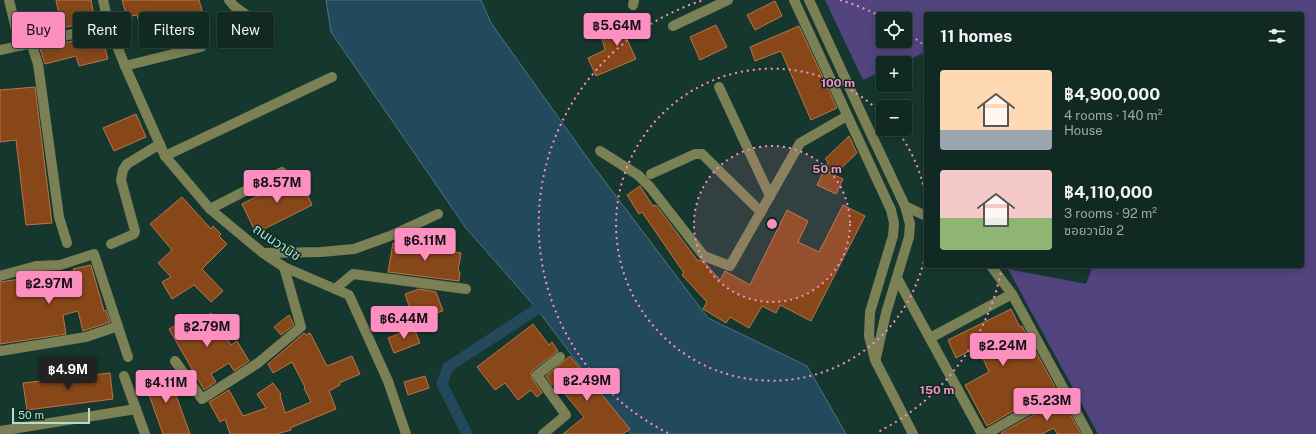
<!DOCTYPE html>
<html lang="en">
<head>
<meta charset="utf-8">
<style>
	body { margin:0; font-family:"Public Sans","Noto Sans Thai",sans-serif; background:#19312a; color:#f1f3f6; height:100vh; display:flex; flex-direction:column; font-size:15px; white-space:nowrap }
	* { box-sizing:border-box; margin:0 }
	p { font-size:13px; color:#9ca6a5 }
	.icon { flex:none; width:22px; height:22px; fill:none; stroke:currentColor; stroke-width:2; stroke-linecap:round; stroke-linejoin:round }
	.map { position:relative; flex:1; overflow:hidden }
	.drawer { position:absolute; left:924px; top:12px; width:380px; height:256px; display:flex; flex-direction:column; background:#102922; border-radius:4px; box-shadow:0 2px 10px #0003,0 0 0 1px #304540 }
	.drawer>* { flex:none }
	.banner { position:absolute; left:12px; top:12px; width:380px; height:36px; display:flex; gap:8px }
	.buttons { position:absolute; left:876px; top:12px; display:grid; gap:8px }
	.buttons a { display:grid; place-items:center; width:36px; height:36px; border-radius:4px; background:#102922; box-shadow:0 2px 10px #0003,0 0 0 1px #304540; font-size:20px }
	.scale { position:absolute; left:12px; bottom:10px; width:78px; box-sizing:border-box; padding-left:4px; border:2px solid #afddce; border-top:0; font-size:11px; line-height:14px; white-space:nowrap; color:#afddce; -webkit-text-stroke:3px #0b2c24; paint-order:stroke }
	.price { position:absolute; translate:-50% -34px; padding:0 9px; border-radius:4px; background:#fd8ec0; color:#111; font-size:13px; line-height:26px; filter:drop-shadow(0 1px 2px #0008) }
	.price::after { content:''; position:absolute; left:50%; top:24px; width:12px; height:9px; margin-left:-6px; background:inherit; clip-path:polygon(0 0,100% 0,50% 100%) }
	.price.on { background:#222; color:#fff }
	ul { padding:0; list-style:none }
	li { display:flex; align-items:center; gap:12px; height:100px; padding:0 16px }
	li span { display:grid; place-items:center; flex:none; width:112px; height:80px; border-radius:4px; color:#555 }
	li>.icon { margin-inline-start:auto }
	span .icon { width:48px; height:48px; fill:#fffc; stroke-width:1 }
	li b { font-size:17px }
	h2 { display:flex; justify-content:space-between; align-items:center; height:48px; padding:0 16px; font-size:17px }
	.pill { padding:0 14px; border-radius:4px; background:#102922; box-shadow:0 2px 10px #0003,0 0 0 1px #304540; font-size:14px; line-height:36px }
	.pill.on { background:#fd8ec0; color:#111 }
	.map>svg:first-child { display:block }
	.green { fill:#52447f; fill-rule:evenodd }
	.water { fill:#22495c; stroke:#4c757e }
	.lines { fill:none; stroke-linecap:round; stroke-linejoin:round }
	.canal { stroke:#22495c; stroke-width:11 }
	.building { fill:#874719; stroke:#ba764a }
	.minor { stroke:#7c8055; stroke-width:10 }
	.ring { fill:none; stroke:#fd8ec0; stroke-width:2; stroke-dasharray:2 4 }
	.labels { text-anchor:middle; stroke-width:3; stroke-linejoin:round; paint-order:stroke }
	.street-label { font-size:14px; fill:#afddce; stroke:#0b2c24 }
	.centre { fill:#fd8ec0; stroke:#0b2c24; stroke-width:2 }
	.ring-label { font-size:12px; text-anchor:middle; font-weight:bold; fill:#fd8ec0; stroke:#0b2c24; stroke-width:3; stroke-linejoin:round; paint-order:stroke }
</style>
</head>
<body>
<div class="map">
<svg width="1316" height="434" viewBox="0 0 1316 434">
	<rect width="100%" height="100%" fill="#16372e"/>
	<path class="green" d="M 825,0 L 1316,0 L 1316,434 L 1098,434 L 1008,269 L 1086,284 L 1093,266 L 1302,266 L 1302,14 L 926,14 L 926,52 L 901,63 L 883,63 L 883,71 L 863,80 ZM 883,19 L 905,19 L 905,41 L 883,41 Z"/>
	<path class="water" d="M 326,0 L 481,0 L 491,23 L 591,163 L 708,318 L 807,366 L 846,434 L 631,434 L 537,309 L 466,228 L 331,32 Z"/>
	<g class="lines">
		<path class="canal" d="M 467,434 L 442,384 L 448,367 L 537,309"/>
	</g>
	<g class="building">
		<path d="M 56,0 L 91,0 L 95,21 L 62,28 Z"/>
		<path d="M 122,0 L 199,0 L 207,29 L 177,37 L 179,46 L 167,48 L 165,41 L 145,46 L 137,15 L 127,17 Z"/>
		<path d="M 775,1 L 782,16 L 755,30 L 747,15 Z"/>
		<path d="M 645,19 L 648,32 L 626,37 L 636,59 L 596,76 L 588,58 L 605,50 L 600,30 Z"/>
		<path d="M 716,25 L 727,47 L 700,60 L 690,37 Z"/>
		<path d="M 799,26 L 837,108 L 811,120 L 781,51 L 755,61 L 750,47 Z"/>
		<path d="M 101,34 L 108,59 L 79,66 L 76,56 L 45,64 L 40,49 Z"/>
		<path d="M 35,87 L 52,223 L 26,225 L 16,140 L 0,142 L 0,90 Z"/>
		<path d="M 136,114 L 146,137 L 114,151 L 103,128 Z"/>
		<path d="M 849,136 L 857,153 L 834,175 L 843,179 L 836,194 L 817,185 L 828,162 L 825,159 Z"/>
		<path d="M 299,175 L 312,205 L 256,233 L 242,204 L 271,189 L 271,188 Z"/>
		<path d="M 640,186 L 653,206 L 656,205 L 698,261 L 699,260 L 705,263 L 720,280 L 725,271 L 750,285 L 787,210 L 808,221 L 798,242 L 819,252 L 843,205 L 865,216 L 811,321 L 780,305 L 776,313 L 762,306 L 749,328 L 730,317 L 726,323 L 703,309 L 707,302 L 682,275 L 684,273 L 642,212 L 639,214 L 627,195 Z"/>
		<path d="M 182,197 L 211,229 L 213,226 L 221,234 L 219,236 L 227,244 L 202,269 L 223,291 L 211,302 L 194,285 L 172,299 L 162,282 L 171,277 L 158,263 L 172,250 L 150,224 Z"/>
		<path d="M 393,243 L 461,253 L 458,271 L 460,272 L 459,281 L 388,272 Z"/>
		<path d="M 91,265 L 104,311 L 106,310 L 110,322 L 83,331 L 78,311 L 63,315 L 66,334 L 0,344 L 0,282 L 74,271 L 73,269 Z"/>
		<path d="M 419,289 L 436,292 L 443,311 L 414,320 L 405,294 Z"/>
		<path d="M 1011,309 L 1020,327 L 1022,326 L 1055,387 L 987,426 L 965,385 L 989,372 L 982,356 L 976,359 L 971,350 L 956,358 L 948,340 Z"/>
		<path d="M 211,313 L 231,345 L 237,341 L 249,361 L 234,371 L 229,363 L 211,374 L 216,382 L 204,390 L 169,329 L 198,314 L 201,320 Z"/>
		<path d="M 289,315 L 294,325 L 281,335 L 274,327 Z"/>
		<path d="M 533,324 L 549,345 L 552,342 L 558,351 L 533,370 L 531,373 L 532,378 L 542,393 L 537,397 L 531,390 L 518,400 L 505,383 L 495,390 L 477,367 Z"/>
		<path d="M 414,328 L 420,343 L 394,353 L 388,338 Z"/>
		<path d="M 304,333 L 306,335 L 310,333 L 327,366 L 352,356 L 360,374 L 339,383 L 340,385 L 329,391 L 336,409 L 290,428 L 291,430 L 277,434 L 230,434 L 225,419 L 220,422 L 209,402 L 229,390 L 243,416 L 266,408 L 257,394 L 273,383 L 281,394 L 280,395 L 285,413 L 311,402 L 304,388 L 305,387 L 292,362 L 273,373 L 268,364 Z"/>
		<path d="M 570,356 L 630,429 L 623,434 L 563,434 L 584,417 L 555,382 L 552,385 L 546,376 Z"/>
		<path d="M 167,370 L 190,434 L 163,434 L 143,378 Z"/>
		<path d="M 110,373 L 113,399 L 27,410 L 23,383 Z"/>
		<path d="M 425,376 L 429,388 L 408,395 L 404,382 Z"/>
		<path d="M 1062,399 L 1081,434 L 1057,434 L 1054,428 L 1042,434 L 1002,434 L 1001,433 Z"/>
	</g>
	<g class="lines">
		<g class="minor">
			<path d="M 9,0 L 20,46"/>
			<path d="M 103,0 L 109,26 L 125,66 L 165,156 L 210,209 L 263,253 L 284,267 L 349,295 L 388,381 L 406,434"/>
			<path d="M 229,0 L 234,6 L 252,19"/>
			<path d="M 794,0 L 891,210 L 894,223 L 893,236 L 870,312 L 869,336 L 875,360 L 913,434"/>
			<path d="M 809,0 L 863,117 L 905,206 L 910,224 L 909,237 L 886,313 L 876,358"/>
			<path d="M 633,5 L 634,0"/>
			<path d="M 673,26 L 728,0"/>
			<path d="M 31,43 L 38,64 L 59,217 L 67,243"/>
			<path d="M 0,50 L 109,26"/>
			<path d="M 125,66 L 201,47"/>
			<path d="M 719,87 L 770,196"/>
			<path d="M 600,151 L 638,175 L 650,187 L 704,256 L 730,266 L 800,143 L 847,116"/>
			<path d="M 165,156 L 332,77"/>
			<path d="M 651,174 L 695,154 L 702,154 L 761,212"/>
			<path d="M 905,206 L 926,216"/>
			<path d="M 210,209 L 282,172"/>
			<path d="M 111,244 L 134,234 L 135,231 L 121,180 L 123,170 L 127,164 L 160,144"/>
			<path d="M 263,253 L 321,252 L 354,249 L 390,236 L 438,214"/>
			<path d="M 991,266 L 1012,294 L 1088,434"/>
			<path d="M 0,276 L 36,266 L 60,265 L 94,254 L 128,357"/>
			<path d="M 897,278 L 982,434"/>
			<path d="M 335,289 L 353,274 L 466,289"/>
			<path d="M 930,338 L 1012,294"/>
			<path d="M 0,351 L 86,337 L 118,326"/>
			<path d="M 175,361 L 202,399 L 258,363 L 301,327 L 284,267"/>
			<path d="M 124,376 L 145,434"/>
			<path d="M 0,431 L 136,409"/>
			<path d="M 543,434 L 566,415 L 537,375 L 560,357"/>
			<path d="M 986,434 L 1064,390"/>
		</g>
	</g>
	<circle cx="772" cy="224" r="78" fill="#fd8ec0" fill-opacity=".12"/>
	<g class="ring">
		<circle cx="772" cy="224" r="78"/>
		<path d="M926 250A156 156 0 1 1 882 114M896 129A156 156 0 0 1 926 198"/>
		<path d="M1002 267A234 234 0 0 1 876 433M668 433A234 234 0 0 1 704 0M840 0A234 234 0 0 1 884 18M906 32A234 234 0 0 1 926 47"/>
	</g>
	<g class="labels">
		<g class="street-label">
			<text transform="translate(277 242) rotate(34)" y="5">ถนนวานิช</text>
		</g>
	</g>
	<circle cx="772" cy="224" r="6" class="centre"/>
	<g class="ring-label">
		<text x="838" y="87">100 m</text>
		<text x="827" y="173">50 m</text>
		<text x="937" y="394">150 m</text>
	</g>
</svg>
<div class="buttons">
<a><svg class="icon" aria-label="locate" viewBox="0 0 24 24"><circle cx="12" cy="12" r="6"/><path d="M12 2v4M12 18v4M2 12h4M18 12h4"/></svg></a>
<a>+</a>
<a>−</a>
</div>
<div class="scale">50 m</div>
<b class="price" style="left:617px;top:47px">฿5.64M</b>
<b class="price" style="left:277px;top:204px">฿8.57M</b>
<b class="price" style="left:425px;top:262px">฿6.11M</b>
<b class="price" style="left:49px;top:305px">฿2.97M</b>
<b class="price" style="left:404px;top:340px">฿6.44M</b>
<b class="price" style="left:207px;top:348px">฿2.79M</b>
<b class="price" style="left:1003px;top:367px">฿2.24M</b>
<b class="price on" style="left:68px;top:391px">฿4.9M</b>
<b class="price" style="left:587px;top:402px">฿2.49M</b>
<b class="price" style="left:166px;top:404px">฿4.11M</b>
<b class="price" style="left:1047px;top:422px">฿5.23M</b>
<div class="banner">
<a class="pill on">Buy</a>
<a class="pill">Rent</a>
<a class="pill">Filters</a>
<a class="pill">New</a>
</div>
<section class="drawer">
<h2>11 homes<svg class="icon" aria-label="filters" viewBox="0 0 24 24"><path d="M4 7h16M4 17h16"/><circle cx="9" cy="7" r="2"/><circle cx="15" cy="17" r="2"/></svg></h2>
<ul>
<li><span style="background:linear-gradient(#ffd9b3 75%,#9aa5b1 0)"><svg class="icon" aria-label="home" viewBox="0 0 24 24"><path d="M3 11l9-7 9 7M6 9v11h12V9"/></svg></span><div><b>฿4,900,000</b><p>4 rooms · 140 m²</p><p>House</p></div></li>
<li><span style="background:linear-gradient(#f6c9c9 60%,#8fb573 0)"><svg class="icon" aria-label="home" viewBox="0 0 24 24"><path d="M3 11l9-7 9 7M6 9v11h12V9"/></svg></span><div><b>฿4,110,000</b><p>3 rooms · 92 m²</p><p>ซอยวานิช 2</p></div></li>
</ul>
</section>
</div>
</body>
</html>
